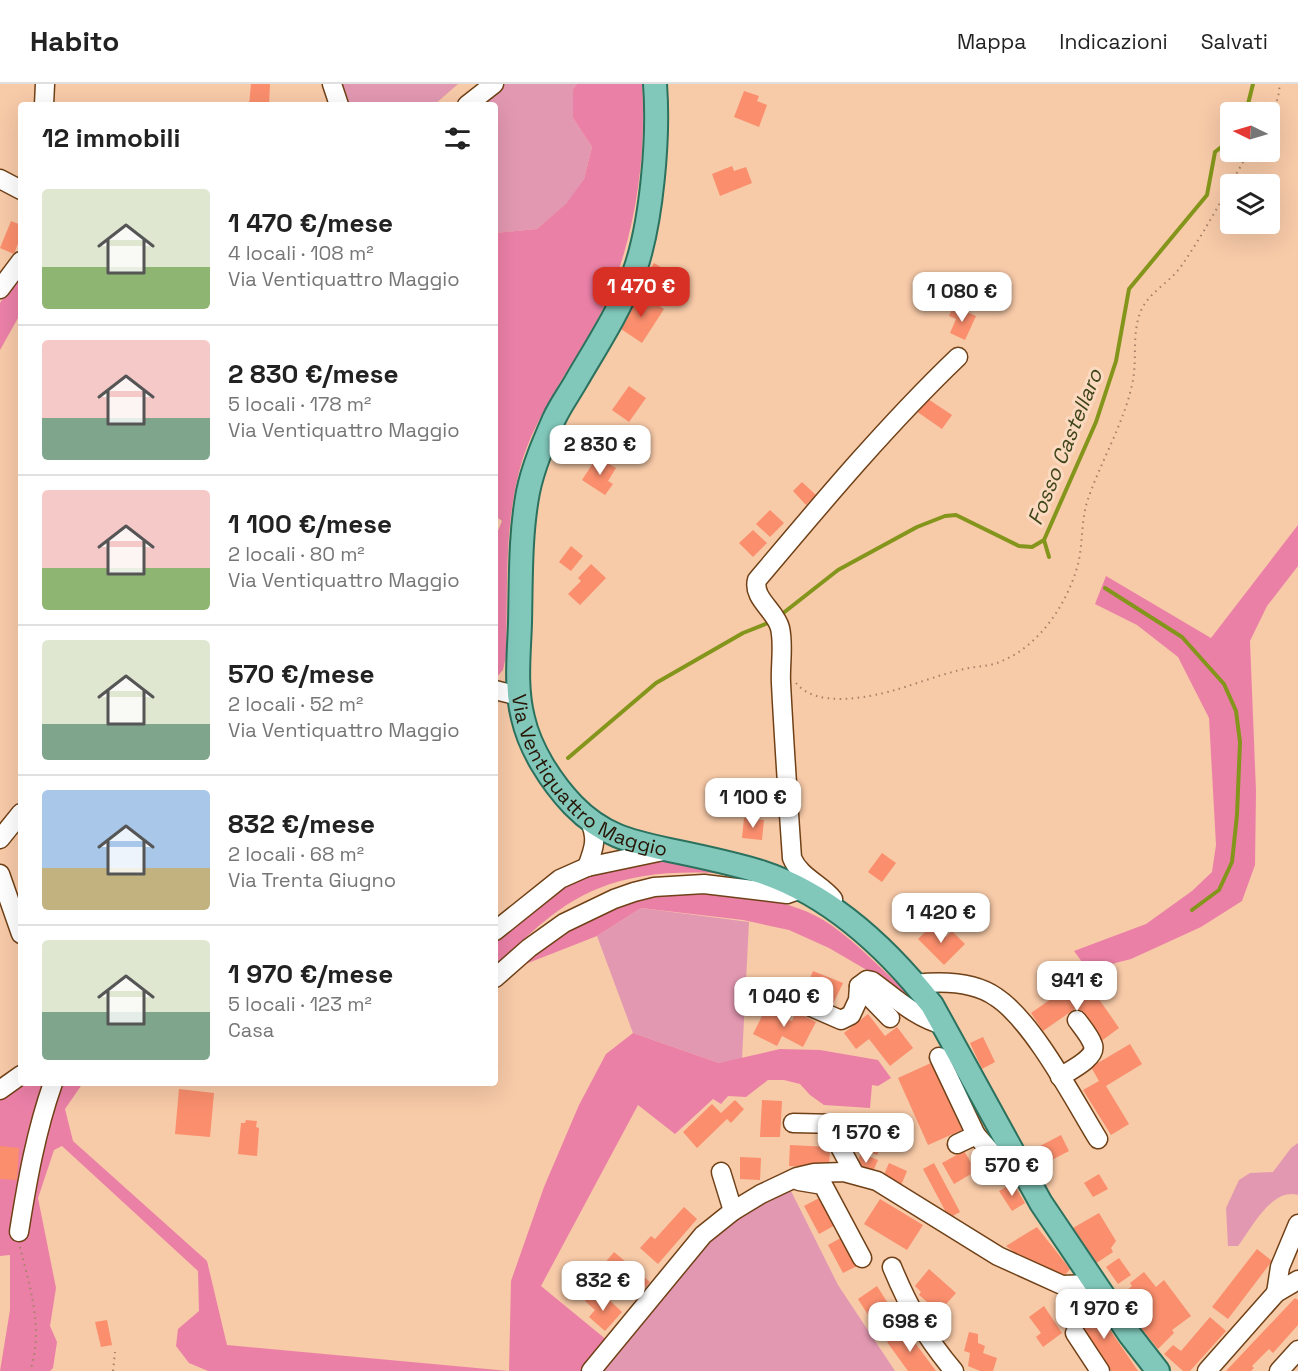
<!DOCTYPE html>
<html lang="it">
<head>
<meta charset="utf-8">
<style>
	body { margin:0; font-family:"Space Grotesk",sans-serif; background:#f6f6f6; color:#222; height:100vh; display:flex; flex-direction:column; font-size:22px; white-space:nowrap }
	* { box-sizing:border-box; margin:0 }
	p { font-size:20px; color:#767676 }
	.icon { flex:none; width:33px; height:33px; fill:none; stroke:currentColor; stroke-width:2; stroke-linecap:round; stroke-linejoin:round }
	.map { position:relative; flex:1; overflow:hidden }
	.panel { position:absolute; left:18px; top:18px; width:480px; height:984px; display:flex; flex-direction:column; background:#fff; border-radius:6px; box-shadow:0 6px 24px #0002 }
	.panel>* { flex:none }
	.needle { width:39px; rotate:275deg }
	.tools { position:absolute; left:1220px; top:18px; display:grid; gap:12px }
	.tools a { display:grid; place-items:center; width:60px; height:60px; border-radius:6px; background:#fff; box-shadow:0 6px 24px #0002; font-size:30px }
	.price { position:absolute; translate:-50% -51px; padding:0 14px; border-radius:12px; background:#fff; color:#222; font-size:20px; line-height:39px; filter:drop-shadow(0 2px 3px #0008) }
	.price::after { content:''; position:absolute; left:50%; top:36px; width:18px; height:14px; margin-left:-9px; background:inherit; clip-path:polygon(0 0,100% 0,50% 100%) }
	.price.on { background:#d93025; color:#fff }
	ul { padding:0; list-style:none }
	li { display:flex; align-items:center; gap:18px; height:150px; padding:0 24px }
	li+li { border-top:2px solid #e0e0e0 }
	li span { display:grid; place-items:center; flex:none; width:168px; height:120px; border-radius:6px; color:#555 }
	li>.icon { margin-inline-start:auto }
	span .icon { width:72px; height:72px; fill:#fffc; stroke-width:1 }
	li b { font-size:26px }
	h2 { display:flex; justify-content:space-between; align-items:center; height:72px; padding:0 24px; font-size:26px }
	header { display:flex; align-items:center; gap:36px; box-sizing:border-box; height:84px; padding:0 30px; background:#fff; border-bottom:2px solid #e0e0e0 }
	header strong { font-size:28px }
	nav { display:flex; gap:33px; margin-inline-start:auto; font-size:21px }
	.map>svg:first-child { display:block }
	.green { fill:#e298b1 }
	.forest { fill:#eb80a7 }
	.lines { fill:none; stroke-linecap:round; stroke-linejoin:round }
	.stream { stroke:#84951b; stroke-width:4 }
	.building { fill:#fa8e6d }
	.minor-casing { stroke:#704117; stroke-width:21 }
	.major-casing { stroke:#2c715d; stroke-width:26 }
	.path { stroke:#a58267; stroke-width:2; stroke-dasharray:1.5 4.5; stroke-linecap:butt }
	.minor { stroke:#fff; stroke-width:18 }
	.major { stroke:#81c8bb; stroke-width:22 }
	.labels { text-anchor:middle; stroke-width:6; stroke-linejoin:round; paint-order:stroke }
	.street-label { font-size:20px; fill:#291505; stroke:#fcdac1 }
	.water-label { font-size:21px; font-style:italic; fill:#3f4619; stroke:#fcdac1 }
</style>
</head>
<body>
<header>
<strong>Habito</strong>
<nav><a>Mappa</a><a>Indicazioni</a><a>Salvati</a></nav>
</header>
<div class="map">
<svg width="1298" height="1287" viewBox="0 0 1298 1287">
	<rect width="100%" height="100%" fill="#f7caa8"/>
	<g class="green">
		<path d="M 339,0 L 458,0 L 434,21 L 347,21 Z"/>
		<path d="M 505,0 L 577,0 L 573,5 L 573,34 L 592,63 L 584,95 L 567,120 L 537,145 L 495,149 L 495,21 L 477,21 Z"/>
		<path d="M 641,824 L 749,838 L 742,975 L 719,979 L 633,949 L 597,852 Z"/>
		<path d="M 1298,1059 L 1298,1111 C 1272,1103 1251,1145 1238,1162 L 1228,1162 L 1226,1124 L 1239,1096 L 1250,1089 L 1273,1088 L 1291,1064 Z"/>
		<path d="M 789,1103 L 838,1201 L 895,1287 L 599,1287 L 716,1146 Z"/>
	</g>
	<g class="forest">
		<path d="M 577,0 L 642,0 C 647,71 635,158 604,222 C 579,274 542,318 523,374 C 503,437 508,507 506,572 L 503,586 L 495,595 L 495,454 L 502,437 L 495,432 L 495,149 L 537,145 L 566,120 L 584,95 L 592,63 L 573,34 L 573,5 Z"/>
		<path d="M 21,187 L 21,233 L 18,234 L 0,266 L 0,219 Z"/>
		<path d="M 1298,441 L 1298,482 L 1267,522 L 1250,557 L 1256,707 L 1255,781 L 1242,817 L 1201,843 L 1131,875 L 1088,886 L 1074,867 L 1146,840 L 1192,807 L 1212,788 L 1216,761 L 1209,634 L 1178,573 L 1137,541 L 1095,520 L 1106,492 L 1211,554 Z"/>
		<path d="M 653,776 L 665,776 L 733,790 C 687,787 640,787 597,805 C 557,821 525,854 495,883 L 495,853 L 566,803 L 564,798 L 584,791 Z"/>
		<path d="M 687,809 C 734,811 792,813 831,841 C 859,861 883,886 907,909 L 909,913 L 877,892 L 829,864 L 789,846 L 743,836 L 641,824 L 597,852 L 523,881 C 560,852 599,825 645,813 C 658,809 674,810 687,809 Z"/>
		<path d="M 633,949 L 719,979 L 780,965 L 820,966 L 878,976 L 891,994 L 878,1002 L 872,1001 L 870,1024 L 824,1021 L 810,1011 L 800,1000 L 784,996 L 768,996 L 746,1013 L 728,1012 L 721,1020 L 713,1015 L 675,1050 L 638,1021 L 541,1202 L 608,1257 L 583,1287 L 208,1287 L 189,1279 L 176,1262 L 178,1245 L 199,1227 L 198,1187 L 62,1062 L 54,1066 L 38,1114 L 56,1204 L 50,1242 L 57,1258 L 53,1284 L 50,1287 L 0,1287 L 10,1226 L 10,1171 L 0,1172 L 0,1016 L 24,999 L 83,999 L 65,1025 L 73,1057 L 207,1177 L 227,1261 L 509,1287 L 511,1197 L 544,1103 L 579,1021 L 606,970 Z"/>
	</g>
	<g class="lines">
		<g class="stream">
			<path d="M 1246,28 L 1253,0"/>
			<path d="M 1044,456 L 1049,473"/>
			<path d="M 1105,504 L 1182,553 L 1224,600 L 1236,627 L 1240,658 L 1237,731 L 1232,778 L 1219,806 L 1192,826"/>
			<path d="M 782,530 L 838,486 L 917,443 L 945,432 L 956,431 L 1019,462 L 1032,463 L 1044,456 L 1096,338 L 1116,277 L 1129,205 L 1207,111 L 1215,68 L 1230,56"/>
			<path d="M 568,674 L 656,599 L 743,549 L 768,539"/>
		</g>
	</g>
	<g class="building">
		<path d="M 251,0 L 270,0 L 269,21 L 249,21 Z"/>
		<path d="M 744,7 L 759,12 L 757,17 L 767,21 L 759,43 L 734,33 Z"/>
		<path d="M 732,82 L 734,87 L 746,83 L 752,99 L 720,112 L 712,90 Z"/>
		<path d="M 11,137 L 21,141 L 21,152 L 14,170 L 0,164 Z"/>
		<path d="M 654,179 L 671,189 L 661,206 L 644,196 Z"/>
		<path d="M 640,209 L 664,225 L 642,259 L 618,243 Z"/>
		<path d="M 953,222 L 976,232 L 965,256 L 950,249 L 956,235 L 949,232 Z"/>
		<path d="M 629,302 L 646,314 L 629,338 L 612,326 Z"/>
		<path d="M 925,313 L 952,331 L 942,345 L 916,327 Z"/>
		<path d="M 597,373 L 616,384 L 608,397 L 613,400 L 605,411 L 582,396 Z"/>
		<path d="M 802,398 L 816,411 L 806,421 L 793,407 Z"/>
		<path d="M 770,426 L 784,439 L 770,453 L 756,440 Z"/>
		<path d="M 753,446 L 767,459 L 753,473 L 739,459 Z"/>
		<path d="M 571,462 L 583,472 L 571,487 L 559,478 Z"/>
		<path d="M 591,480 L 606,494 L 580,521 L 568,510 L 581,497 L 578,494 Z"/>
		<path d="M 744,734 L 764,736 L 762,756 L 742,754 Z"/>
		<path d="M 882,769 L 896,779 L 882,798 L 868,788 Z"/>
		<path d="M 933,840 L 946,853 L 952,847 L 965,860 L 944,881 L 918,855 Z"/>
		<path d="M 813,887 L 843,899 L 833,920 L 822,916 L 823,913 L 805,906 Z"/>
		<path d="M 1071,901 L 1082,916 L 1094,908 L 1119,944 L 1100,958 L 1076,924 L 1043,947 L 1031,929 Z"/>
		<path d="M 766,924 L 792,937 L 796,928 L 816,938 L 803,963 L 782,952 L 777,962 L 753,950 Z"/>
		<path d="M 868,930 L 885,952 L 897,943 L 913,964 L 890,982 L 869,955 L 856,965 L 844,949 Z"/>
		<path d="M 983,953 L 995,978 L 982,985 L 970,959 Z"/>
		<path d="M 1130,960 L 1142,980 L 1106,1002 L 1129,1040 L 1111,1051 L 1083,1006 L 1099,997 L 1091,983 Z"/>
		<path d="M 931,979 L 962,1046 L 928,1061 L 898,994 Z"/>
		<path d="M 179,1005 L 214,1009 L 210,1053 L 175,1050 Z"/>
		<path d="M 735,1016 L 744,1025 L 731,1039 L 727,1035 L 697,1064 L 683,1048 L 712,1020 L 721,1029 Z"/>
		<path d="M 762,1016 L 782,1017 L 780,1053 L 760,1053 Z"/>
		<path d="M 246,1036 L 257,1037 L 256,1043 L 259,1044 L 257,1072 L 238,1070 L 241,1039 L 245,1039 Z"/>
		<path d="M 867,1048 L 884,1055 L 877,1071 L 866,1066 L 867,1064 L 861,1061 Z"/>
		<path d="M 1061,1051 L 1069,1067 L 1046,1079 L 1038,1063 Z"/>
		<path d="M 790,1061 L 830,1063 L 829,1084 L 789,1082 Z"/>
		<path d="M 0,1062 L 19,1064 L 17,1096 L 0,1095 Z"/>
		<path d="M 964,1067 L 976,1087 L 954,1100 L 942,1079 Z"/>
		<path d="M 861,1069 L 878,1076 L 871,1092 L 855,1083 Z"/>
		<path d="M 740,1073 L 761,1074 L 760,1096 L 740,1095 Z"/>
		<path d="M 889,1079 L 907,1087 L 900,1104 L 882,1095 Z"/>
		<path d="M 934,1079 L 960,1128 L 949,1134 L 923,1085 Z"/>
		<path d="M 1099,1090 L 1108,1105 L 1093,1113 L 1084,1099 Z"/>
		<path d="M 1013,1099 L 1025,1119 L 1012,1127 L 999,1107 Z"/>
		<path d="M 823,1112 L 837,1140 L 819,1150 L 804,1122 Z"/>
		<path d="M 880,1115 L 923,1141 L 907,1166 L 864,1140 Z"/>
		<path d="M 684,1123 L 697,1135 L 658,1180 L 640,1164 L 651,1152 L 655,1155 Z"/>
		<path d="M 1099,1129 L 1116,1157 L 1111,1164 L 1113,1168 L 1095,1180 L 1073,1144 Z"/>
		<path d="M 1037,1143 L 1070,1185 L 1060,1197 L 1019,1172 L 1006,1162 Z"/>
		<path d="M 846,1151 L 861,1180 L 843,1189 L 828,1161 Z"/>
		<path d="M 1257,1165 L 1272,1177 L 1228,1235 L 1212,1223 Z"/>
		<path d="M 614,1168 L 650,1198 L 635,1216 L 599,1186 Z"/>
		<path d="M 1119,1174 L 1131,1191 L 1118,1200 L 1106,1183 Z"/>
		<path d="M 929,1185 L 956,1209 L 939,1228 L 919,1211 L 921,1208 L 915,1202 Z"/>
		<path d="M 1144,1188 L 1156,1203 L 1164,1196 L 1191,1232 L 1172,1246 L 1174,1249 L 1158,1265 L 1117,1214 L 1132,1202 L 1130,1199 Z"/>
		<path d="M 877,1202 L 894,1229 L 875,1242 L 858,1215 Z"/>
		<path d="M 591,1210 L 600,1218 L 605,1212 L 622,1228 L 605,1247 L 589,1233 L 595,1226 L 585,1217 Z"/>
		<path d="M 1295,1214 L 1298,1216 L 1298,1241 L 1273,1269 L 1269,1265 L 1252,1282 L 1254,1284 L 1251,1287 L 1226,1287 Z"/>
		<path d="M 1091,1218 L 1138,1287 L 1111,1287 L 1081,1242 L 1083,1240 L 1075,1228 Z"/>
		<path d="M 1044,1222 L 1062,1249 L 1043,1263 L 1036,1253 L 1041,1249 L 1029,1233 Z"/>
		<path d="M 1210,1233 L 1226,1247 L 1190,1287 L 1183,1287 L 1164,1270 L 1173,1261 L 1181,1267 Z"/>
		<path d="M 107,1236 L 112,1261 L 101,1263 L 95,1238 Z"/>
		<path d="M 904,1244 L 936,1287 L 908,1287 L 887,1258 Z"/>
		<path d="M 969,1248 L 978,1250 L 978,1259 L 985,1262 L 983,1269 L 997,1274 L 993,1287 L 980,1287 L 968,1282 L 970,1269 L 964,1267 Z"/>
	</g>
	<g class="lines">
		<g class="minor-casing">
			<g id="minor">
				<path d="M 332,0 L 339,21"/>
				<path d="M 44,21 L 45,0"/>
				<path d="M 467,21 L 494,0"/>
				<path d="M 0,95 L 21,106"/>
				<path d="M 0,205 L 21,177"/>
				<path d="M 495,606 L 519,612"/>
				<path d="M 0,755 L 21,729"/>
				<path d="M 587,783 C 594,764 598,755 589,735"/>
				<path d="M 0,790 L 21,850"/>
				<path d="M 831,824 L 833,815 C 821,800 800,793 792,774 C 788,716 784,658 781,599 C 780,581 784,561 780,544 C 776,527 752,514 757,496 C 821,420 886,342 958,273"/>
				<path d="M 495,847 L 560,795 L 587,783 L 668,766"/>
				<path d="M 495,894 L 529,864 L 564,839 L 614,815 L 634,808 L 654,803 L 704,800 L 787,810 L 801,805"/>
				<path d="M 915,900 C 942,897 973,897 996,913 C 1033,937 1074,1016 1098,1055"/>
				<path d="M 859,902 L 890,934"/>
				<path d="M 777,908 L 841,936 L 851,931 L 858,916 L 859,902 L 867,896 L 872,897 C 894,913 917,935 944,941"/>
				<path d="M 939,973 L 976,1051 L 957,1060"/>
				<path d="M 1060,993 C 1069,987 1097,974 1093,961 C 1090,952 1082,943 1077,936"/>
				<path d="M 0,1006 L 21,991"/>
				<path d="M 793,1039 L 840,1040 L 840,1063 L 854,1089"/>
				<path d="M 976,1051 L 991,1068 L 1018,1081"/>
				<path d="M 721,1088 L 733,1127"/>
				<path d="M 799,1097 L 823,1101 L 862,1174"/>
				<path d="M 19,1148 C 27,1098 36,1047 53,999"/>
				<path d="M 892,1183 C 909,1224 926,1254 954,1287"/>
				<path d="M 1276,1209 L 1280,1183 L 1298,1140"/>
				<path d="M 1075,1249 L 1100,1287"/>
				<path d="M 591,1287 L 703,1151 L 733,1127 L 761,1110 L 797,1093 L 814,1089 L 844,1088 L 877,1097 L 998,1172 L 1062,1201 L 1094,1200"/>
				<path d="M 1207,1287 L 1276,1209 L 1298,1196"/>
				<path d="M 1279,1287 L 1298,1266"/>
			</g>
		</g>
		<g class="major-casing">
			<g id="major">
				<path id="s1" d="M 655,0 C 659,52 652,139 634,189 C 619,228 596,263 575,299 C 568,311 560,322 554,335 C 544,358 533,383 528,408 C 520,450 521,495 520,539 C 519,570 515,603 523,634 C 530,665 551,698 573,721 C 604,753 633,758 674,767 C 703,773 732,779 761,788 C 831,811 887,864 932,921 L 1041,1119 L 1130,1251 L 1158,1287"/>
			</g>
		</g>
		<g class="path">
			<path d="M 1269,33 L 1278,14 L 1280,0"/>
			<path d="M 495,496 L 495,513"/>
			<path d="M 796,599 C 816,624 867,614 895,606 C 919,599 944,589 969,584 C 981,582 993,582 1004,576 C 1039,561 1065,522 1076,487 C 1084,463 1080,438 1088,415 C 1101,377 1126,335 1133,296 C 1137,274 1132,251 1140,229 C 1148,208 1170,199 1182,181 C 1207,145 1227,105 1249,68"/>
			<path d="M 20,1163 C 30,1203 44,1247 30,1287"/>
			<path d="M 113,1287 L 115,1268"/>
		</g>
		<use href="#minor" class="minor"/>
		<use href="#major" class="major"/>
	</g>
	<g class="labels">
		<g class="street-label">
			<text dy="7" stroke="none"><textPath href="#s1" startOffset="754">Via Ventiquattro Maggio</textPath></text>
		</g>
		<g class="water-label">
			<text transform="translate(1065 363) rotate(-68)" y="7">Fosso Castellaro</text>
		</g>
	</g>
</svg>
<div class="tools">
<a><svg class="needle" viewBox="-14 -14 28 28"><path d="M0-13l5 13h-10z" fill="#e53935"/><path d="M0 13l5-13h-10z" fill="#767676"/></svg></a>
<a><svg class="icon" aria-label="layers" viewBox="0 0 24 24"><path d="M12 4l9 5-9 5-9-5zM3 14l9 5 9-5"/></svg></a>
</div>
<b class="price on" style="left:641px;top:234px">1 470 €</b>
<b class="price" style="left:962px;top:239px">1 080 €</b>
<b class="price" style="left:600px;top:392px">2 830 €</b>
<b class="price" style="left:753px;top:745px">1 100 €</b>
<b class="price" style="left:941px;top:860px">1 420 €</b>
<b class="price" style="left:1077px;top:928px">941 €</b>
<b class="price" style="left:784px;top:944px">1 040 €</b>
<b class="price" style="left:866px;top:1080px">1 570 €</b>
<b class="price" style="left:1012px;top:1113px">570 €</b>
<b class="price" style="left:603px;top:1228px">832 €</b>
<b class="price" style="left:1104px;top:1256px">1 970 €</b>
<b class="price" style="left:910px;top:1269px">698 €</b>
<section class="panel">
<h2>12 immobili<svg class="icon" aria-label="filters" viewBox="0 0 24 24"><path d="M4 7h16M4 17h16"/><circle cx="9" cy="7" r="2"/><circle cx="15" cy="17" r="2"/></svg></h2>
<ul>
<li><span style="background:linear-gradient(#dfe7d0 65%,#8fb573 0)"><svg class="icon" aria-label="home" viewBox="0 0 24 24"><path d="M3 11l9-7 9 7M6 9v11h12V9"/></svg></span><div><b>1 470 €/mese</b><p>4 locali · 108 m²</p><p>Via Ventiquattro Maggio</p></div></li>
<li><span style="background:linear-gradient(#f6c9c9 65%,#7fa58c 0)"><svg class="icon" aria-label="home" viewBox="0 0 24 24"><path d="M3 11l9-7 9 7M6 9v11h12V9"/></svg></span><div><b>2 830 €/mese</b><p>5 locali · 178 m²</p><p>Via Ventiquattro Maggio</p></div></li>
<li><span style="background:linear-gradient(#f6c9c9 65%,#8fb573 0)"><svg class="icon" aria-label="home" viewBox="0 0 24 24"><path d="M3 11l9-7 9 7M6 9v11h12V9"/></svg></span><div><b>1 100 €/mese</b><p>2 locali · 80 m²</p><p>Via Ventiquattro Maggio</p></div></li>
<li><span style="background:linear-gradient(#dfe7d0 70%,#7fa58c 0)"><svg class="icon" aria-label="home" viewBox="0 0 24 24"><path d="M3 11l9-7 9 7M6 9v11h12V9"/></svg></span><div><b>570 €/mese</b><p>2 locali · 52 m²</p><p>Via Ventiquattro Maggio</p></div></li>
<li><span style="background:linear-gradient(#a9c7e8 65%,#c2b280 0)"><svg class="icon" aria-label="home" viewBox="0 0 24 24"><path d="M3 11l9-7 9 7M6 9v11h12V9"/></svg></span><div><b>832 €/mese</b><p>2 locali · 68 m²</p><p>Via Trenta Giugno</p></div></li>
<li><span style="background:linear-gradient(#dfe7d0 60%,#7fa58c 0)"><svg class="icon" aria-label="home" viewBox="0 0 24 24"><path d="M3 11l9-7 9 7M6 9v11h12V9"/></svg></span><div><b>1 970 €/mese</b><p>5 locali · 123 m²</p><p>Casa</p></div></li>
</ul>
</section>
</div>
</body>
</html>
